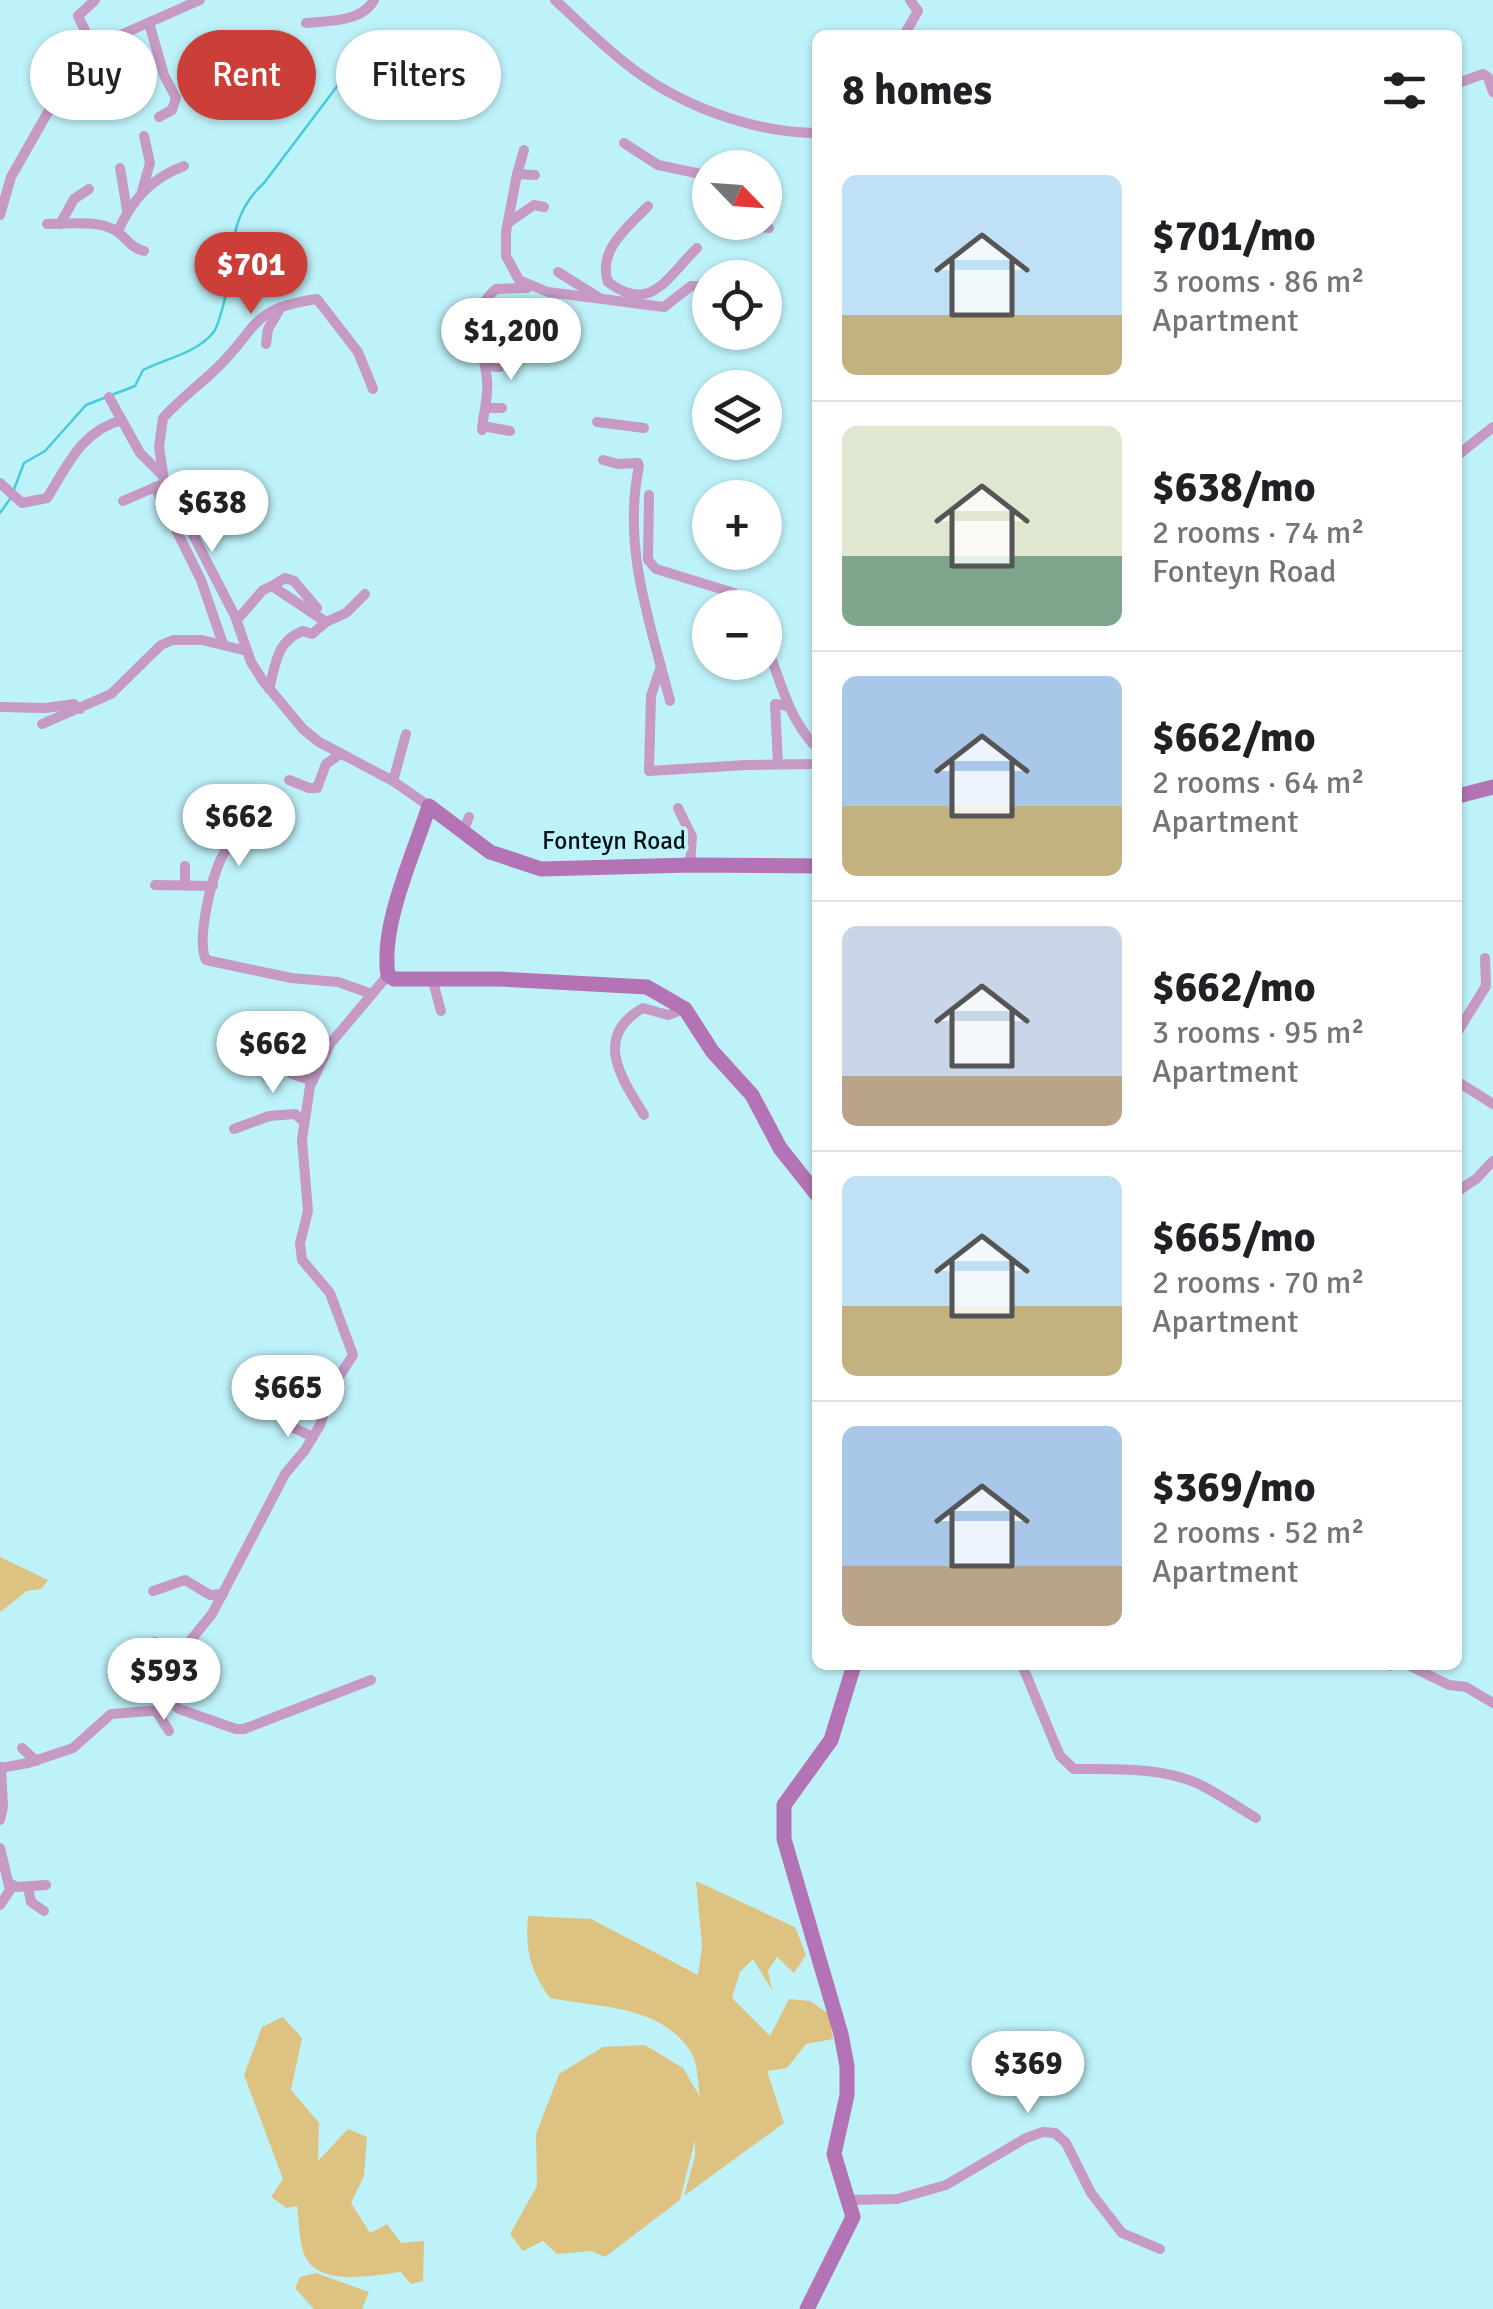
<!DOCTYPE html>
<html lang="en">
<head>
<meta charset="utf-8">
<style>
	body { margin:0; font-family:Signika,sans-serif; background:#f2f2f2; color:#202124; height:100vh; display:flex; flex-direction:column; font-size:38px; white-space:nowrap }
	* { box-sizing:border-box; margin:0 }
	p { font-size:32px; color:#757577 }
	.icon { flex:none; width:55px; height:55px; fill:none; stroke:currentColor; stroke-width:2; stroke-linecap:round; stroke-linejoin:round }
	.map { position:relative; flex:1; overflow:hidden }
	.side { position:absolute; left:812px; top:30px; width:650px; height:1640px; display:flex; flex-direction:column; background:#fff; border-radius:15px; box-shadow:0 2px 8px #0004 }
	.side>* { flex:none }
	.banner { position:absolute; left:30px; top:30px; width:632px; height:90px; display:flex; gap:20px }
	.needle { width:65px; rotate:115deg }
	.controls { position:absolute; left:692px; top:150px; display:grid; gap:20px }
	.controls a { display:grid; place-items:center; width:90px; height:90px; border-radius:50%; background:#fff; box-shadow:0 2px 8px #0004; font-size:50px }
	.price { position:absolute; translate:-50% -85px; padding:0 22px; border-radius:35px; background:#fff; color:#222; font-size:32px; line-height:65px; filter:drop-shadow(0 2px 5px #0008) }
	.price::after { content:''; position:absolute; left:50%; top:60px; width:30px; height:22px; margin-left:-15px; background:inherit; clip-path:polygon(0 0,100% 0,50% 100%) }
	.price.selected { background:#cc3e38; color:#fff }
	ul { padding:0; list-style:none }
	li { display:flex; align-items:center; gap:30px; height:250px; padding:0 30px }
	li+li { border-top:2px solid #e0e0e0 }
	li span { display:grid; place-items:center; flex:none; width:280px; height:200px; border-radius:15px; color:#555 }
	li>.icon { margin-inline-start:auto }
	span .icon { width:120px; height:120px; fill:#fffc; stroke-width:1 }
	li b { font-size:42px }
	h2 { display:flex; justify-content:space-between; align-items:center; height:120px; padding:0 30px; font-size:42px }
	.chip { padding:0 35px; border-radius:45px; background:#fff; box-shadow:0 2px 8px #0004; font-size:35px; line-height:90px }
	.chip.selected { background:#cc3e38; color:#fff }
	.map>svg:first-child { display:block }
	.green { fill:#dec282 }
	.lines { fill:none; stroke-linecap:round; stroke-linejoin:round }
	.stream { stroke:#46cbdc; stroke-width:2.5 }
	.street { stroke:#c69ac5; stroke-width:10 }
	.secondary { stroke:#b473b4; stroke-width:15 }
	.labels { text-anchor:middle; stroke-width:8; stroke-linejoin:round; paint-order:stroke }
	.street-label { font-size:25px; fill:#011214; stroke:#bef2f9 }
</style>
</head>
<body>
<div class="map">
<svg width="1493" height="2309" viewBox="0 0 1493 2309">
	<rect width="100%" height="100%" fill="#bef2f9"/>
	<g class="green">
		<path d="M 0,1557 L 48,1580 L 41,1589 L 27,1591 L 0,1612 Z"/>
		<path d="M 696,1881 L 795,1927 L 806,1955 L 794,1973 L 777,1957 L 768,1971 L 772,1990 L 753,1959 L 740,1972 L 732,1998 L 770,2036 L 789,1999 L 810,2001 L 829,2014 L 833,2039 L 806,2044 L 787,2068 L 767,2071 L 784,2123 L 684,2196 L 695,2156 L 695,2140 L 680,2200 L 605,2257 L 591,2251 L 557,2254 L 543,2241 L 523,2251 L 510,2234 L 537,2186 L 536,2134 L 559,2074 L 603,2047 L 645,2045 L 683,2068 L 700,2097 C 698,2084 698,2063 691,2052 C 660,2004 599,2008 550,1998 C 530,1970 525,1950 528,1916 L 591,1919 L 698,1975 L 702,1946 Z"/>
		<path d="M 283,2017 L 302,2038 L 291,2090 L 319,2123 L 318,2161 L 348,2129 L 367,2137 L 364,2176 L 351,2203 L 370,2233 L 387,2224 L 401,2243 L 424,2241 L 423,2281 L 411,2284 L 401,2272 C 374,2275 317,2288 304,2254 C 299,2240 299,2221 297,2206 L 287,2208 L 271,2197 L 283,2179 L 244,2075 L 262,2027 Z"/>
		<path d="M 316,2273 L 369,2292 L 362,2309 L 314,2309 L 295,2288 L 300,2277 Z"/>
	</g>
	<g class="lines">
		<g class="stream">
			<path d="M 13,492 L 24,463 L 45,451 L 86,405 L 135,386 L 143,370 C 165,359 196,353 212,334 C 217,329 219,320 221,313 C 237,265 222,221 264,183 L 338,85 L 355,67 L 381,57"/>
			<path d="M 0,513 L 10,499"/>
		</g>
		<g class="street">
			<path d="M 555,0 C 578,21 600,43 624,62 C 675,104 752,133 818,133"/>
			<path d="M 149,23 L 164,75 L 176,98 L 172,110 L 159,117"/>
			<path d="M 306,23 C 328,21 362,22 374,0"/>
			<path d="M 904,35 L 918,11 L 910,0"/>
			<path d="M 93,47 L 78,16 L 95,0"/>
			<path d="M 1458,83 L 1483,74 L 1488,77 L 1493,92"/>
			<path d="M 624,143 L 658,165 L 710,176"/>
			<path d="M 120,168 L 127,210"/>
			<path d="M 517,174 L 524,150"/>
			<path d="M 535,175 L 517,174 L 506,232 L 506,256 L 519,280 L 548,292 L 664,307 L 691,286 L 710,286"/>
			<path d="M 142,191 L 150,163 L 144,136"/>
			<path d="M 648,206 C 629,226 597,250 608,282 C 651,315 668,276 697,248"/>
			<path d="M 0,215 L 11,177 L 73,68 L 93,47 L 200,0"/>
			<path d="M 704,218 L 710,220"/>
			<path d="M 720,222 L 769,228"/>
			<path d="M 508,223 L 534,205 L 544,207"/>
			<path d="M 47,224 C 68,224 102,219 119,233 C 128,240 131,248 144,251"/>
			<path d="M 60,224 L 74,199 L 89,189"/>
			<path d="M 118,231 C 132,200 151,178 184,166"/>
			<path d="M 558,272 L 598,297"/>
			<path d="M 266,344 L 268,329 L 281,307"/>
			<path d="M 485,366 L 500,367 L 510,353"/>
			<path d="M 109,397 L 140,453 L 162,475 L 235,616 L 251,662 L 263,681 L 303,729 L 319,742 L 393,781 L 429,806"/>
			<path d="M 486,408 L 502,408"/>
			<path d="M 597,422 L 644,428"/>
			<path d="M 483,426 L 510,431"/>
			<path d="M 482,430 C 483,413 489,397 487,380 C 484,346 465,315 496,289 L 527,288"/>
			<path d="M 1458,455 L 1493,427"/>
			<path d="M 603,460 L 618,464 L 638,463"/>
			<path d="M 639,466 C 622,548 650,622 670,701"/>
			<path d="M 163,473 L 159,447 L 163,418 C 179,400 198,386 216,369 C 259,328 248,309 317,299 L 358,352 L 373,389"/>
			<path d="M 0,483 L 22,503 L 47,498 C 68,465 81,431 122,420"/>
			<path d="M 155,487 L 201,580 L 223,644"/>
			<path d="M 649,495 L 648,560 L 656,569 L 734,593 L 748,608"/>
			<path d="M 123,501 L 160,485"/>
			<path d="M 182,517 L 198,490 L 219,479"/>
			<path d="M 272,586 L 285,578 L 294,581 L 317,608"/>
			<path d="M 237,620 L 263,590 L 272,586 L 326,622 L 346,613 L 365,594"/>
			<path d="M 765,642 C 781,680 786,713 813,744 L 818,744"/>
			<path d="M 661,666 L 651,696 L 649,771 L 746,765 L 818,764"/>
			<path d="M 269,689 C 276,664 276,641 303,631 L 312,634 L 326,622"/>
			<path d="M 0,707 L 46,708 L 74,704 L 80,709"/>
			<path d="M 42,724 L 111,694 L 161,645 L 173,640 L 202,640 L 247,651"/>
			<path d="M 778,764 L 775,704 L 788,706"/>
			<path d="M 289,780 L 309,788 L 317,788 L 326,764 L 340,754"/>
			<path d="M 393,781 L 406,734"/>
			<path d="M 678,808 L 692,837 L 690,865"/>
			<path d="M 245,829 C 237,836 229,844 224,853 C 212,873 196,940 206,960 L 291,978 L 338,982 L 372,994"/>
			<path d="M 463,832 L 469,817"/>
			<path d="M 185,866 L 185,884"/>
			<path d="M 155,885 L 213,886"/>
			<path d="M 432,978 L 441,1011"/>
			<path d="M 250,1021 L 285,1027 L 289,1038"/>
			<path d="M 1458,1031 L 1486,986 L 1485,958"/>
			<path d="M 292,1074 L 313,1081"/>
			<path d="M 267,1078 L 273,1058 L 289,1038 L 323,1040 L 330,1044"/>
			<path d="M 1458,1082 L 1493,1104"/>
			<path d="M 644,1115 C 622,1079 592,1037 643,1008 L 668,1015 L 685,1009"/>
			<path d="M 234,1129 L 269,1116 L 295,1114 L 304,1122"/>
			<path d="M 1458,1191 L 1476,1179 L 1493,1161"/>
			<path d="M 286,1416 L 292,1427 L 313,1437"/>
			<path d="M 153,1591 L 185,1580 L 210,1595 L 223,1594"/>
			<path d="M 155,1642 L 168,1657"/>
			<path d="M 171,1643 L 168,1657 L 172,1661"/>
			<path d="M 185,1650 L 212,1682"/>
			<path d="M 1022,1665 L 1060,1756 L 1074,1769 C 1115,1769 1163,1767 1201,1785 C 1220,1795 1238,1807 1256,1818"/>
			<path d="M 1389,1665 L 1390,1666"/>
			<path d="M 1408,1665 L 1449,1685 L 1466,1687 L 1493,1703"/>
			<path d="M 173,1695 L 173,1704 L 179,1709 L 236,1729 L 244,1729 L 371,1680"/>
			<path d="M 157,1712 L 169,1731"/>
			<path d="M 22,1748 L 36,1761"/>
			<path d="M 0,1768 L 28,1763 L 73,1748 L 111,1714 L 164,1710 L 175,1688 L 170,1672 L 173,1662 L 212,1614 L 285,1474 L 305,1450 L 320,1425 L 333,1386 L 353,1355 L 330,1293 L 302,1260 L 300,1243 L 308,1211 L 302,1140 L 310,1086 L 330,1044 L 388,975"/>
			<path d="M 0,1820 L 3,1807 L 1,1767"/>
			<path d="M 0,1848 L 10,1890 L 0,1905"/>
			<path d="M 8,1882 L 16,1887 L 46,1885"/>
			<path d="M 28,1887 L 31,1902 L 44,1911"/>
			<path d="M 847,2200 L 897,2199 L 946,2185 L 1026,2138 L 1043,2132 L 1055,2133 L 1066,2143 L 1091,2193 L 1122,2233 L 1160,2249"/>
		</g>
		<g class="secondary">
			<path d="M 1458,796 L 1493,787"/>
			<path d="M 818,866 L 690,865 L 541,869 L 490,852 L 429,806 C 414,854 380,925 388,975 L 394,979 L 499,979 L 647,987 L 685,1009 L 712,1051 L 752,1095 L 780,1148 L 818,1196"/>
			<path d="M 807,2309 L 853,2217 L 834,2154 L 847,2095 L 847,2066 L 841,2034 L 784,1839 L 784,1805 L 831,1740 L 854,1665"/>
		</g>
	</g>
	<g class="labels">
		<g class="street-label">
			<text x="614" y="849">Fonteyn Road</text>
		</g>
	</g>
</svg>
<div class="controls">
<a><svg class="needle" viewBox="-14 -14 28 28"><path d="M0-13l5 13h-10z" fill="#e53935"/><path d="M0 13l5-13h-10z" fill="#757577"/></svg></a>
<a><svg class="icon" aria-label="locate" viewBox="0 0 24 24"><circle cx="12" cy="12" r="6"/><path d="M12 2v4M12 18v4M2 12h4M18 12h4"/></svg></a>
<a><svg class="icon" aria-label="layers" viewBox="0 0 24 24"><path d="M12 4l9 5-9 5-9-5zM3 14l9 5 9-5"/></svg></a>
<a>+</a>
<a>−</a>
</div>
<b class="price selected" style="left:251px;top:317px">$701</b>
<b class="price" style="left:511px;top:383px">$1,200</b>
<b class="price" style="left:212px;top:555px">$638</b>
<b class="price" style="left:239px;top:869px">$662</b>
<b class="price" style="left:273px;top:1096px">$662</b>
<b class="price" style="left:288px;top:1440px">$665</b>
<b class="price" style="left:164px;top:1723px">$593</b>
<b class="price" style="left:1028px;top:2116px">$369</b>
<div class="banner">
<a class="chip">Buy</a>
<a class="chip selected">Rent</a>
<a class="chip">Filters</a>
</div>
<section class="side">
<h2>8 homes<svg class="icon" aria-label="filters" viewBox="0 0 24 24"><path d="M4 7h16M4 17h16"/><circle cx="9" cy="7" r="2"/><circle cx="15" cy="17" r="2"/></svg></h2>
<ul>
<li><span style="background:linear-gradient(#bfe0f5 70%,#c2b280 0)"><svg class="icon" aria-label="home" viewBox="0 0 24 24"><path d="M3 11l9-7 9 7M6 9v11h12V9"/></svg></span><div><b>$701/mo</b><p>3 rooms · 86 m²</p><p>Apartment</p></div></li>
<li><span style="background:linear-gradient(#dfe7d0 65%,#7fa58c 0)"><svg class="icon" aria-label="home" viewBox="0 0 24 24"><path d="M3 11l9-7 9 7M6 9v11h12V9"/></svg></span><div><b>$638/mo</b><p>2 rooms · 74 m²</p><p>Fonteyn Road</p></div></li>
<li><span style="background:linear-gradient(#a9c7e8 65%,#c2b280 0)"><svg class="icon" aria-label="home" viewBox="0 0 24 24"><path d="M3 11l9-7 9 7M6 9v11h12V9"/></svg></span><div><b>$662/mo</b><p>2 rooms · 64 m²</p><p>Apartment</p></div></li>
<li><span style="background:linear-gradient(#c9d6e8 75%,#b9a48a 0)"><svg class="icon" aria-label="home" viewBox="0 0 24 24"><path d="M3 11l9-7 9 7M6 9v11h12V9"/></svg></span><div><b>$662/mo</b><p>3 rooms · 95 m²</p><p>Apartment</p></div></li>
<li><span style="background:linear-gradient(#bfe0f5 65%,#c2b280 0)"><svg class="icon" aria-label="home" viewBox="0 0 24 24"><path d="M3 11l9-7 9 7M6 9v11h12V9"/></svg></span><div><b>$665/mo</b><p>2 rooms · 70 m²</p><p>Apartment</p></div></li>
<li><span style="background:linear-gradient(#a9c7e8 70%,#b9a48a 0)"><svg class="icon" aria-label="home" viewBox="0 0 24 24"><path d="M3 11l9-7 9 7M6 9v11h12V9"/></svg></span><div><b>$369/mo</b><p>2 rooms · 52 m²</p><p>Apartment</p></div></li>
</ul>
</section>
</div>
</body>
</html>
